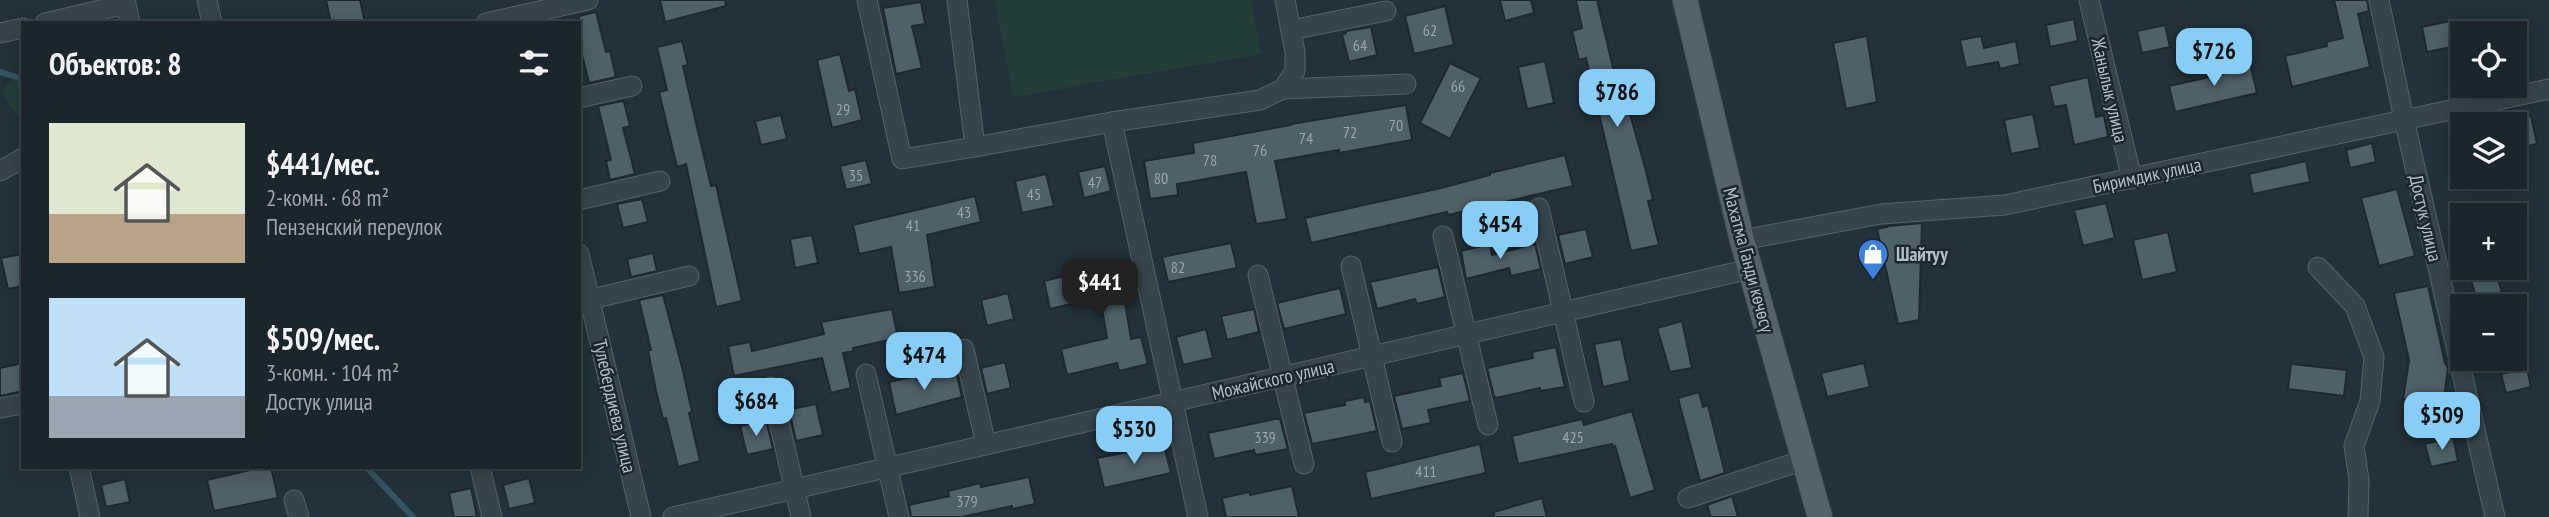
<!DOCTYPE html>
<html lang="ru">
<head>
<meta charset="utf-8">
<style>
	body { margin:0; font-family:"PT Sans Narrow",sans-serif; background:#273238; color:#f1f3f6; height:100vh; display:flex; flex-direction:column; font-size:26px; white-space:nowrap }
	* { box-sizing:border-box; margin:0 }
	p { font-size:23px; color:#9fa5a9 }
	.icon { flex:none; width:38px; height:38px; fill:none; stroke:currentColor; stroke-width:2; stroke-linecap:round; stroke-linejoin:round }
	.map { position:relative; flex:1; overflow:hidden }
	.sheet { position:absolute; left:21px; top:21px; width:560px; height:448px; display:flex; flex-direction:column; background:#1a262c; border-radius:0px; box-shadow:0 4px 18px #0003,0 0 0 2px #384348 }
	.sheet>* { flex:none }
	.tools { position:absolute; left:2450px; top:21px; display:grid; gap:14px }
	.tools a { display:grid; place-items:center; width:77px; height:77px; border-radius:0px; background:#1a262c; box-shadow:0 4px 18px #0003,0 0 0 2px #384348; font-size:35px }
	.price { position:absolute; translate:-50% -60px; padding:0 16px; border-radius:14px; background:#87cdf6; color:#111; font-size:23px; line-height:46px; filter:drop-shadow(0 2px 4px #0008) }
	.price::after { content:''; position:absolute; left:50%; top:42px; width:21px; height:16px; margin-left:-10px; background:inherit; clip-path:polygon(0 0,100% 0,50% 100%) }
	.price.active { background:#222; color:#fff }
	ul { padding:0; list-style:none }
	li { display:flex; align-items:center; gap:21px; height:175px; padding:0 28px }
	li span { display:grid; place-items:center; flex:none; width:196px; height:140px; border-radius:0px; color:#555 }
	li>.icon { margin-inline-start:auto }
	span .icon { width:84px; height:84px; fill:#fffc; stroke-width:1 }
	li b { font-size:30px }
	h2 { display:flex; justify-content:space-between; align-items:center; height:84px; padding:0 28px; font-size:30px }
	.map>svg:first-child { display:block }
	.green { fill:#253d39 }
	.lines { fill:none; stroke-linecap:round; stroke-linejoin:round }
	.stream { stroke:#365361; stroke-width:6 }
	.building { fill:#4e6068; stroke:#1d2a31; stroke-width:2 }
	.minor-casing { stroke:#546168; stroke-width:21 }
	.major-casing { stroke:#424f56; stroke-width:26 }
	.minor { stroke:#36444b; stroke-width:19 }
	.major { stroke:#54636b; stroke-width:24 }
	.labels { text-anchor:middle; stroke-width:5; stroke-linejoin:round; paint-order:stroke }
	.number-label { font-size:16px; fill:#98a7ae }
	.street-label { font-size:19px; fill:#b1bfc6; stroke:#1b282f }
	.poi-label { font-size:19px; font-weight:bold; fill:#b1bfc6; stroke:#1b282f; text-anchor:start }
</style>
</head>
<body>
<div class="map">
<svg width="2549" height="517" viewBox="0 0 2549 517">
	<rect width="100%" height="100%" fill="#22323a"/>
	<g class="green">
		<path d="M 995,0 L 1251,0 L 1261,54 L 1013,97 Z"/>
		<path d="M 23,70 L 23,121 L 7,103 L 2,90 Z"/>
	</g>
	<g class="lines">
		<g class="stream">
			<path d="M 0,72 L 23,79"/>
			<path d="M 366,467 L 413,517"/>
		</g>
	</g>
	<g class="building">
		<path d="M 326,0 L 360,0 L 365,23 L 331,23 Z"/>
		<path d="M 660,0 L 725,0 L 726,6 L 665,22 Z"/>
		<path d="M 1500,0 L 1531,0 L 1534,13 L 1505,21 Z"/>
		<path d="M 1576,0 L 1597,0 L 1615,76 L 1619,75 L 1646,171 L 1653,200 L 1648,201 L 1659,245 L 1631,251 L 1586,58 L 1579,60 L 1572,31 L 1582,28 Z"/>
		<path d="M 2334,0 L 2367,0 L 2369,11 L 2358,14 L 2370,67 L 2292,87 L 2285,56 L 2327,46 L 2326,42 L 2343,38 Z"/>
		<path d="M 921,2 L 925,24 L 912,26 L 922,68 L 896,74 L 883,8 Z"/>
		<path d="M 1445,6 L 1454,45 L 1414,54 L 1405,16 Z"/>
		<path d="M 596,12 L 606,52 L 610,51 L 616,77 L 589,83 L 579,43 L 579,16 Z"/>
		<path d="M 2074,19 L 2078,41 L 2050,47 L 2046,25 Z"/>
		<path d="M 2450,21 L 2456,46 L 2427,52 L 2422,27 Z"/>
		<path d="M 2165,25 L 2170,47 L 2142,53 L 2137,31 Z"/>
		<path d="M 1371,27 L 1377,55 L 1349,62 L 1342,35 L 1346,33 L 1346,31 Z"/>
		<path d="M 1867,36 L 1877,102 L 1846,109 L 1833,43 Z"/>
		<path d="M 1981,36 L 1984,48 L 2016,41 L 2020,64 L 2000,69 L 1998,62 L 1966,68 L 1960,40 Z"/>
		<path d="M 682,41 L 688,65 L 683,66 L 697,127 L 711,186 L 716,185 L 742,301 L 716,307 L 686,164 L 677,167 L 659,92 L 667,90 L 657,47 Z"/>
		<path d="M 840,54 L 849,91 L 855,89 L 862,120 L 832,128 L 817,60 Z"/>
		<path d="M 1545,61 L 1554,103 L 1527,109 L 1518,67 Z"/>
		<path d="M 1450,63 L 1481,78 L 1450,139 L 1420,123 Z"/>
		<path d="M 2250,63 L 2257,93 L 2175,112 L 2169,86 L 2223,74 L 2222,69 Z"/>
		<path d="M 2088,77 L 2096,117 L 2104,115 L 2108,137 L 2074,145 L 2066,105 L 2054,107 L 2049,86 Z"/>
		<path d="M 622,101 L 624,102 L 630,126 L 623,128 L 635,174 L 610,180 L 606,161 L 611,160 L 598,106 Z"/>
		<path d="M 1406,105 L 1412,140 L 1339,153 L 1339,150 L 1275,161 L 1287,219 L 1256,224 L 1246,172 L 1177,184 L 1178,195 L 1150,199 L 1144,161 L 1194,153 L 1193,143 L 1291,125 L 1291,124 Z"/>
		<path d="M 2033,114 L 2040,148 L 2011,154 L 2004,120 Z"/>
		<path d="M 781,115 L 787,139 L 761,145 L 755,121 Z"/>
		<path d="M 2531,116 L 2537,144 L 2515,149 L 2515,119 Z"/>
		<path d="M 2372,143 L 2376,162 L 2350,168 L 2346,150 Z"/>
		<path d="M 1565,155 L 1573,186 L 1448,215 L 1447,212 L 1311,243 L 1305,218 L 1441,188 L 1490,175 L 1490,173 Z"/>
		<path d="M 866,160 L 872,184 L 846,190 L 840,166 Z"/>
		<path d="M 2306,161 L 2310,182 L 2253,194 L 2249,174 Z"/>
		<path d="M 1105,166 L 1111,191 L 1084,198 L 1078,172 Z"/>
		<path d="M 1046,174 L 1054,206 L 1022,213 L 1015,181 Z"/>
		<path d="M 2397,189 L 2415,256 L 2379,266 L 2361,198 Z"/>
		<path d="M 975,196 L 981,222 L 927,235 L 935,287 L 899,293 L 891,247 L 859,254 L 853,225 Z"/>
		<path d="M 642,199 L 648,222 L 623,228 L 617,204 Z"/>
		<path d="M 2106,203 L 2115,238 L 2083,246 L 2074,210 Z"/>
		<path d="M 1922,223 L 1919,320 L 1898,324 L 1877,229 L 1890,226 Z"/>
		<path d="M 1586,229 L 1593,257 L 1565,264 L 1558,235 Z"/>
		<path d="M 2168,232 L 2177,272 L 2142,280 L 2133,240 Z"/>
		<path d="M 812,235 L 818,263 L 795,268 L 790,239 Z"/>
		<path d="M 1231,243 L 1237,268 L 1168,282 L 1162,257 Z"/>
		<path d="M 1490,244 L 1492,255 L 1535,244 L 1541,269 L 1511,276 L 1509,268 L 1466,279 L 1461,251 Z"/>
		<path d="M 653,253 L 657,271 L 631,277 L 627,259 Z"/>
		<path d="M 23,254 L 23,286 L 8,289 L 1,258 Z"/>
		<path d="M 1128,263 L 1134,288 L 1123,290 L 1131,339 L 1141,337 L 1148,364 L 1119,371 L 1117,363 L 1067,375 L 1061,349 L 1107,338 L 1100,297 L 1050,309 L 1044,281 L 1073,274 L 1073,276 Z"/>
		<path d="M 1438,267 L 1445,297 L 1417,304 L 1415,299 L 1377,309 L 1370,282 Z"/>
		<path d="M 2467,268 L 2494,268 L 2502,292 L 2477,300 Z"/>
		<path d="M 2428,286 L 2445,363 L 2448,368 L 2443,405 L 2403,399 L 2409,360 L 2394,293 Z"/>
		<path d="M 1340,288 L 1346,314 L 1284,329 L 1277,303 Z"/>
		<path d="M 1008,293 L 1014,319 L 987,326 L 981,300 Z"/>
		<path d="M 663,295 L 683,371 L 692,412 L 689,413 L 700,461 L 678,467 L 666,418 L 663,419 L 656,391 L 648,350 L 651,350 L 639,300 Z"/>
		<path d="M 892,309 L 898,338 L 853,348 L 854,351 L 843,353 L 851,388 L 831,393 L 822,358 L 734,376 L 728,346 L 750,342 L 752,351 L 824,334 L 821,322 Z"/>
		<path d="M 1254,309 L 1259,332 L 1227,340 L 1221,316 Z"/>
		<path d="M 1682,321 L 1692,368 L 1670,372 L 1657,328 Z"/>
		<path d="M 1206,329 L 1213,358 L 1183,365 L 1176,337 Z"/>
		<path d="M 1621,339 L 1630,381 L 1603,387 L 1594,344 Z"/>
		<path d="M 1556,347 L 1565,387 L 1540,391 L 1540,388 L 1496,398 L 1494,396 L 1487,368 L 1533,358 L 1532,352 Z"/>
		<path d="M 1005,362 L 1011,388 L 987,394 L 981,368 Z"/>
		<path d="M 23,363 L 23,391 L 0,396 L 0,368 Z"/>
		<path d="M 1864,363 L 1870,387 L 1827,397 L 1821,373 Z"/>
		<path d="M 2291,364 L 2347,370 L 2344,396 L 2288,389 Z"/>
		<path d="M 2527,368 L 2531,387 L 2506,393 L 2501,374 Z"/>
		<path d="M 956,371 L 962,397 L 896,415 L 889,382 L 916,376 L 917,380 Z"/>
		<path d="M 1463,373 L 1470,401 L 1428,410 L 1431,423 L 1402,429 L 1394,396 L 1441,386 L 1439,378 Z"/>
		<path d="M 1699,392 L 1703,407 L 1708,405 L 1725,473 L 1700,481 L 1678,398 Z"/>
		<path d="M 1364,397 L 1365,402 L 1370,401 L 1377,431 L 1312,444 L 1304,413 L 1345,405 L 1345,401 Z"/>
		<path d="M 816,404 L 823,435 L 796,441 L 790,414 L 792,414 L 791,409 Z"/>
		<path d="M 1632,411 L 1655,490 L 1630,498 L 1615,446 L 1613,447 L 1612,444 L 1518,464 L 1512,436 L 1582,419 L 1584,425 Z"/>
		<path d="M 1275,419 L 1280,419 L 1288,449 L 1255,455 L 1254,450 L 1214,459 L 1208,433 Z"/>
		<path d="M 766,420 L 773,449 L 747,455 L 740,426 Z"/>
		<path d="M 2453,437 L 2458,461 L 2431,467 L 2425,444 Z"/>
		<path d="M 1480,444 L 1486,473 L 1371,499 L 1365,472 Z"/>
		<path d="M 1164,445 L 1171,473 L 1104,488 L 1097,458 Z"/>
		<path d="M 264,467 L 271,467 L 278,498 L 214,511 L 207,480 Z"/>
		<path d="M 1029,477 L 1035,504 L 1012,509 L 1012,506 L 962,517 L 911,517 L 909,505 L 949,496 L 948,491 L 980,483 L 981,487 Z"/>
		<path d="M 529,478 L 535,503 L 509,509 L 503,485 Z"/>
		<path d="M 125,479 L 130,502 L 106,507 L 101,485 Z"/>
		<path d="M 1292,486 L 1299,517 L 1226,517 L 1222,498 L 1249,492 L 1250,495 Z"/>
		<path d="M 471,488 L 477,517 L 454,517 L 449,493 Z"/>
		<path d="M 1732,496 L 1738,517 L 1711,517 L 1707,505 Z"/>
		<path d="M 1542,498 L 1547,517 L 1494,517 L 1494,512 Z"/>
	</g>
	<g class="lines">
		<g class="minor-casing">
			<g id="minor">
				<path d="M 207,0 L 212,23"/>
				<path d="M 867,0 L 902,159 L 975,147"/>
				<path d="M 957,0 L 975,147 L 1112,122"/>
				<path d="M 2089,0 L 2132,179"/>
				<path d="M 2379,0 L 2404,119 L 2495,517"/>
				<path d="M 45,23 L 126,4 L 130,23"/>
				<path d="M 486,23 L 588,0"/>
				<path d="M 1291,30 L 1386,11"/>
				<path d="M 0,33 L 23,28"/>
				<path d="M 1283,89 L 1406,84"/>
				<path d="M 579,98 L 632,86"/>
				<path d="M 0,171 L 23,158"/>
				<path d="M 579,200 L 660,181"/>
				<path d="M 1539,208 L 1584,402"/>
				<path d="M 1443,236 L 1488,425"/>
				<path d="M 1742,240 L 1881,214 L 2005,205 L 2549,89"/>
				<path d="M 579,254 L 641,517"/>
				<path d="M 1351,266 L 1392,442"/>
				<path d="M 2318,267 L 2355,306 L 2374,357 L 2370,401 L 2354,446 L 2359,480 L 2358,517"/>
				<path d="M 1258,275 L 1304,464"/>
				<path d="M 579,302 L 689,276"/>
				<path d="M 964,349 L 986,445"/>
				<path d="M 866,374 L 899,517"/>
				<path d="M 771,387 L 801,517"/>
				<path d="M 0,408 L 23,404"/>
				<path d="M 79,467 L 90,517"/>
				<path d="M 480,467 L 492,517"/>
				<path d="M 1688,498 L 1804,460"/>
				<path d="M 294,500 L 299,517"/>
				<path d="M 673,517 L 1750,269"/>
				<path d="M 1198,517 L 1112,122 L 1260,100 L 1283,89 L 1295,71 L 1295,52 L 1285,0"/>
			</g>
		</g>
		<g class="major-casing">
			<path id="major" d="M 1685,0 L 1742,240 L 1820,517"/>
		</g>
		<use href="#minor" class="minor"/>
		<use href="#major" class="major"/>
	</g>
	<defs>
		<g id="shop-pin" transform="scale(1.575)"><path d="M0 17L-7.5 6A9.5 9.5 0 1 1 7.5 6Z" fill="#3f7fe0" stroke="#1b282f"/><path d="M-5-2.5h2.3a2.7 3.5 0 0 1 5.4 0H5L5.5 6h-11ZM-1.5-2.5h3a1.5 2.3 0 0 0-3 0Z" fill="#fff"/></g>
	</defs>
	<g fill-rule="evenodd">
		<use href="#shop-pin" x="1873" y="254"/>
	</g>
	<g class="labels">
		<g class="number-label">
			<text x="1430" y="36">62</text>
			<text x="1360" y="51">64</text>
			<text x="1458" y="92">66</text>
			<text x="843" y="115">29</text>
			<text x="1396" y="131">70</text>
			<text x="1350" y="138">72</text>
			<text x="1306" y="144">74</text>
			<text x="1260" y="156">76</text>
			<text x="1210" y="166">78</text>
			<text x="856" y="181">35</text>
			<text x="1161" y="184">80</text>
			<text x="1095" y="188">47</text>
			<text x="1034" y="200">45</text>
			<text x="964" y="218">43</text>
			<text x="913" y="231">41</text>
			<text x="1178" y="273">82</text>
			<text x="915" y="282">336</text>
			<text x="1265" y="443">339</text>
			<text x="1573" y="443">425</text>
			<text x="1426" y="477">411</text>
			<text x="967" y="507">379</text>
		</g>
		<g class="street-label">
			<text transform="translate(2110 90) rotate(77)" y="7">Жанылык улица</text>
			<text transform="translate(2147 175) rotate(-12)" y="7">Биримдик улица</text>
			<text transform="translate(2426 218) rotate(77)" y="7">Достук улица</text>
			<text transform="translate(1749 260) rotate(75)" y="7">Махатма Ганди көчөсү</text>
			<text transform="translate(1273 379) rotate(-13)" y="7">Можайского улица</text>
			<text transform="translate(615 406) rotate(77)" y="7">Тулебердиева улица</text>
		</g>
		<g class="poi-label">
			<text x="1896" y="261">Шайтуу</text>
		</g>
	</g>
</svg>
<div class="tools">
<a><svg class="icon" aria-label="locate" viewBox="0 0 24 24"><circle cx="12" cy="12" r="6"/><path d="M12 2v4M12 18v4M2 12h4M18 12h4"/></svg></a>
<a><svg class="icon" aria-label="layers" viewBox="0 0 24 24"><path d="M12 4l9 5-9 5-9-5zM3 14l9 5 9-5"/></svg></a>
<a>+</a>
<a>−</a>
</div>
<b class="price" style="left:2214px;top:88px">$726</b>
<b class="price" style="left:1617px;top:129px">$786</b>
<b class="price" style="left:1500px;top:261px">$454</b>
<b class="price active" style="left:1100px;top:319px">$441</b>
<b class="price" style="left:924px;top:392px">$474</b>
<b class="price" style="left:756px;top:438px">$684</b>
<b class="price" style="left:2442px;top:452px">$509</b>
<b class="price" style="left:1134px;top:466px">$530</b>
<section class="sheet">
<h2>Объектов: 8<svg class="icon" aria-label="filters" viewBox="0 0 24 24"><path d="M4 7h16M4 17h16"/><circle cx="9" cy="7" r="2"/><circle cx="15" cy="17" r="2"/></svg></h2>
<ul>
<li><span style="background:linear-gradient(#dfe7d0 65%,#b9a48a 0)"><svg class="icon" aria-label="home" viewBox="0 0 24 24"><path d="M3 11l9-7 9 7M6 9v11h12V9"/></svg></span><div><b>$441/мес.</b><p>2-комн. · 68 m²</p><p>Пензенский переулок</p></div></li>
<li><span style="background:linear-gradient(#bfe0f5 70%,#9aa5b1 0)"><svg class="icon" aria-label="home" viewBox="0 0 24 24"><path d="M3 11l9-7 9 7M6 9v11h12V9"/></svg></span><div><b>$509/мес.</b><p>3-комн. · 104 m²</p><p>Достук улица</p></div></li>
</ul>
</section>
</div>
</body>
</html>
